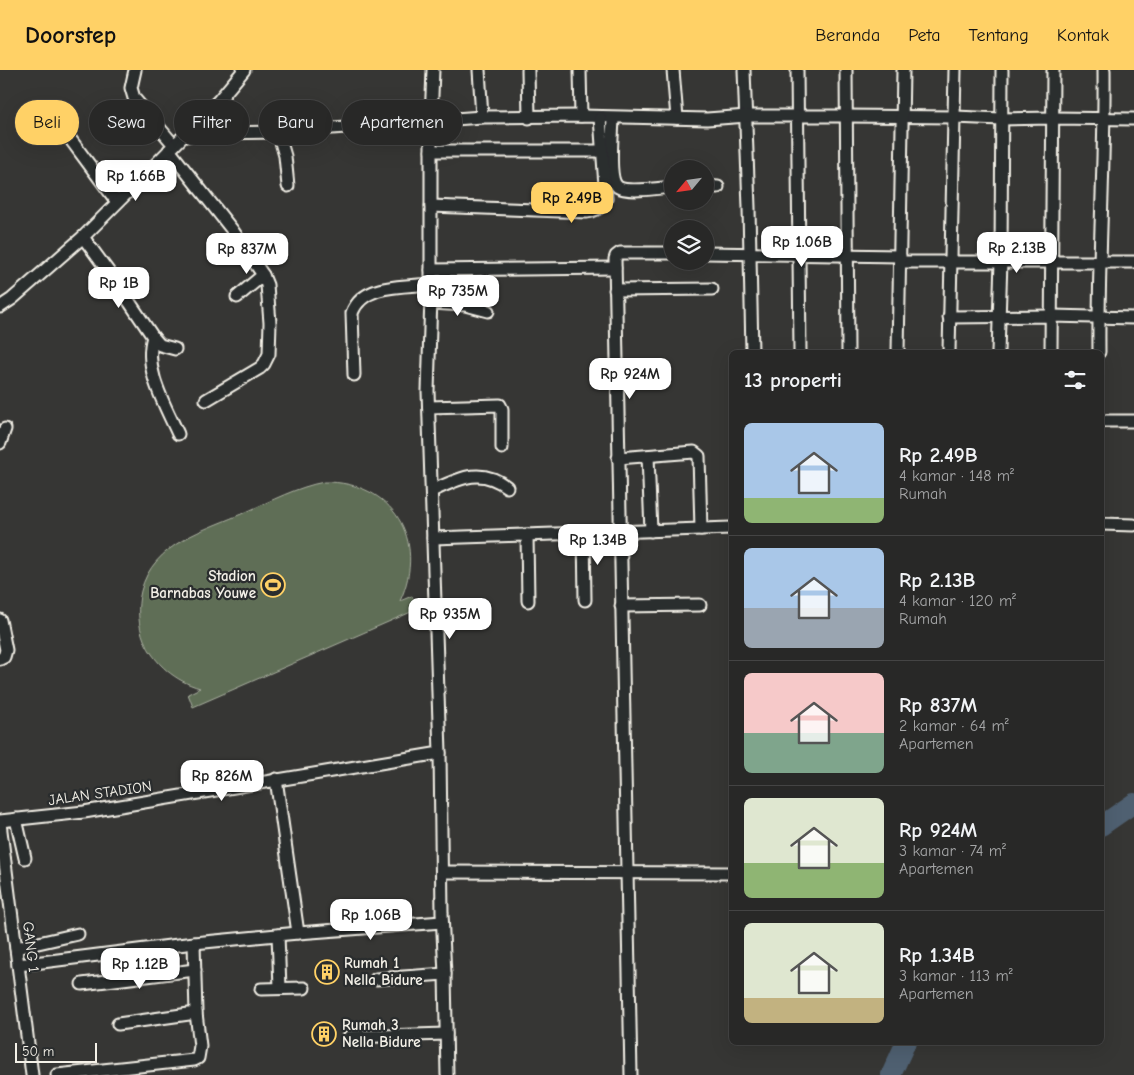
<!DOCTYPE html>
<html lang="id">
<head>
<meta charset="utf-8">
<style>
	body { margin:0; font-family:"Comic Neue",sans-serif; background:#343433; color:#f1f3f6; height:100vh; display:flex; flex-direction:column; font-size:19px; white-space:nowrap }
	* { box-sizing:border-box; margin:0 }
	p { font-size:16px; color:#a5a6a7 }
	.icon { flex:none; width:28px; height:28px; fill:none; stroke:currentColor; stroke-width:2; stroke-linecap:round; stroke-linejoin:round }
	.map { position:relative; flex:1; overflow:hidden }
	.side { position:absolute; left:729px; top:280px; width:375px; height:695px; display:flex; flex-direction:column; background:#282827; border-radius:8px; box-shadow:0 5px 20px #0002,0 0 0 1px #444 }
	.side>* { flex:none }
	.guide { position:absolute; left:15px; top:30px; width:475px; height:45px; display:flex; gap:10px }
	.needle { width:32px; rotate:241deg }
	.fabs { position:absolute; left:664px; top:90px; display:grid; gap:10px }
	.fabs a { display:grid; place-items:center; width:50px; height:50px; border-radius:50%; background:#282827; box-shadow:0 5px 20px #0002,0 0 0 1px #444; font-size:25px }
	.scale { position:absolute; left:15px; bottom:12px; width:82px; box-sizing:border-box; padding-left:5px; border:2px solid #f4f1e8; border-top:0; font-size:14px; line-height:18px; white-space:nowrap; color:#f4f1e8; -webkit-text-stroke:4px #2a2d2e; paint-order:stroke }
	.price { position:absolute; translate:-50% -42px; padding:0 11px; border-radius:10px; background:#fff; color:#222; font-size:16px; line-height:32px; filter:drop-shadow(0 1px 2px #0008) }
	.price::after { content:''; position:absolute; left:50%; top:30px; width:15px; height:11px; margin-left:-8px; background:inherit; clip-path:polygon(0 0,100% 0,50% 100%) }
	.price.selected { background:#ffd166; color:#111 }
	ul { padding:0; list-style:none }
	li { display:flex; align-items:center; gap:15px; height:125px; padding:0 15px }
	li+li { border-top:1px solid #444 }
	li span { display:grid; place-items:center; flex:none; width:140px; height:100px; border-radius:8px; color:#555 }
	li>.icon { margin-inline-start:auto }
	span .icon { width:60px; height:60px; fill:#fffc; stroke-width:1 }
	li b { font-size:21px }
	h2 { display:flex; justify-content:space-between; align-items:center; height:60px; padding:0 15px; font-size:21px }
	.pill { padding:0 18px; border-radius:22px; background:#282827; box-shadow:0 5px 20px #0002,0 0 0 1px #444; font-size:18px; line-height:45px }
	.pill.selected { background:#ffd166; color:#111 }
	header { display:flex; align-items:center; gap:30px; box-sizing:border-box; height:70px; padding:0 25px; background:#ffd166; color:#111 }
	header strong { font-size:24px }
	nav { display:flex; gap:28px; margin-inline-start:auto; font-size:18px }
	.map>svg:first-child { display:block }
	.green { fill:#5f6e57; stroke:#aab0a0 }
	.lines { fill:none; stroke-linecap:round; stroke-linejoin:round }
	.river { stroke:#4f6071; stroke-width:20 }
	.street-casing { stroke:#f4f1e8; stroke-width:15 }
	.street { stroke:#2a2d2e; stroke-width:11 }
	.labels { text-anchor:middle; stroke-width:4.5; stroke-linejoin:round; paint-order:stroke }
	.poi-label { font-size:15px; font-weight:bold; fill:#f4f1e8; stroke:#2a2d2e; text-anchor:start }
	.street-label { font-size:15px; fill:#f4f1e8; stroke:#2a2d2e }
</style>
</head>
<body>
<header>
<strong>Doorstep</strong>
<nav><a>Beranda</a><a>Peta</a><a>Tentang</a><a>Kontak</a></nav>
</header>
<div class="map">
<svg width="1134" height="1005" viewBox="0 0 1134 1005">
	<rect width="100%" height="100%" fill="#363634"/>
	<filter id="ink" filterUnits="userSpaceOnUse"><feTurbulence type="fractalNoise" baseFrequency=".02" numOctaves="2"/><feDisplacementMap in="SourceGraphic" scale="10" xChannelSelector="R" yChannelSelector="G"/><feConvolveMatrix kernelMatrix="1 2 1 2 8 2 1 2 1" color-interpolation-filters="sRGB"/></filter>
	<g filter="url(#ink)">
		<path class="green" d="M 324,412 C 393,411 428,470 400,531 L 412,526 L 418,539 L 193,637 L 188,624 L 200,618 C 175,611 155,594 144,570 C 138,555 137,537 141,521 C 153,473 205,460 246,442 C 271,431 297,417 324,412 Z"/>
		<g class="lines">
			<g class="river">
				<path d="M 1101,756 L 1134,733"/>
				<path d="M 891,1005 L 906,972"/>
			</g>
			<g class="street-casing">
				<g id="street">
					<path d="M 135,0 L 131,18 L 134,28 L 174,75"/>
					<path d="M 433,0 L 431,51 L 431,227 L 428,321 L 440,683 L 442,843 L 445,904 L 447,1005"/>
					<path d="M 479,0 L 482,47"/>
					<path d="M 528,0 L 529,48"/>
					<path d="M 580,0 L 581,46"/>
					<path d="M 673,0 L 677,48"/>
					<path d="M 744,0 L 749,138 L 752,282"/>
					<path d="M 797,0 L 800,282"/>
					<path d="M 846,0 L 848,282"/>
					<path d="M 613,48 C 613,61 607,109 618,117 C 627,123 661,118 672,117"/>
					<path d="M 278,62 L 285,86 L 288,116"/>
					<path d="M 68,66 L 117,132"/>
					<path d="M 184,66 L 221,63 L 278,62 L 482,47 L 581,46 L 707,49 L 747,46 L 845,46 L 955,47 L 1001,49 L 1053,48 L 1134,49"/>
					<path d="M 169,80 L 233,161 L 263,205 L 267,215 L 270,253 L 269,284 L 264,294 L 260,298 L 206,330"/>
					<path d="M 431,81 L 602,81"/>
					<path d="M 705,116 L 718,117"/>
					<path d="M 431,136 L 587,142 C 597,140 601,138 606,129 L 600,48"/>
					<path d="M 83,167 L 116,212 L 153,267 L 160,275 L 175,279"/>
					<path d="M 705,183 L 900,186"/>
					<path d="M 900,192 L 1134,192"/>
					<path d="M 431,200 L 615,198"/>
					<path d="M 615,220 L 712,219"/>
					<path d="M 237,227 L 263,205"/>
					<path d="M 431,233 L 465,235 L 488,241"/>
					<path d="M 0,237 L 12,229 L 83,167 L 145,105 L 219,30 L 244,0"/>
					<path d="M 949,247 L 1052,246 L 1134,248"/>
					<path d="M 153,267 C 143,299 165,335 178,364"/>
					<path d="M 898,282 L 903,0"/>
					<path d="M 949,282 L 955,0"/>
					<path d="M 998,282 L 1001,191 L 1002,0"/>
					<path d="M 1051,282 L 1053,0"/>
					<path d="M 1099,282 C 1098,188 1105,94 1104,0"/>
					<path d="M 354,305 L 352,243 C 363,213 404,217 431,214"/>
					<path d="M 429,337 L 500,335 L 502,339 L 502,378"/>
					<path d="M 1101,351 L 1134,351"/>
					<path d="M 0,373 L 5,359"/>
					<path d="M 648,386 L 651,461"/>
					<path d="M 618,388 L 694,382 L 699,386 L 701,459"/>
					<path d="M 432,421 C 458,409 480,396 507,417"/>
					<path d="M 1101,454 L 1134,455"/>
					<path d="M 584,463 L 585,530"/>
					<path d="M 527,465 L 528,531"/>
					<path d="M 433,468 L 731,458"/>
					<path d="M 621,536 L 700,535"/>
					<path d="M 0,550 L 6,580 L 4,587 L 0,589"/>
					<path d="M 276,709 L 298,863"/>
					<path d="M 16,749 L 25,788"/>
					<path d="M 0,751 L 84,742 L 440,683"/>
					<path d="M 0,753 L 32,1005"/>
					<path d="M 442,802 L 731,803"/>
					<path d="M 278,865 L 280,918"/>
					<path d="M 16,878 L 78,864"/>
					<path d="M 18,895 L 194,873 L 298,863 L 442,852"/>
					<path d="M 376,909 L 445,904"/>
					<path d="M 82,914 L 195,900"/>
					<path d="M 261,919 L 304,918"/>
					<path d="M 118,954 L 196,943"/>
					<path d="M 349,967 L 446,964"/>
					<path d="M 57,1005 L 194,990 L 198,988 L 200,976 L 196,943 L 194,873"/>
					<path d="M 631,1005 L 615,189 L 616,186 L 620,183 L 672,183"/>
				</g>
			</g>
			<use href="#street" class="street"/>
		</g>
	</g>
	<defs>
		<g id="stadium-ring" transform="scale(1.25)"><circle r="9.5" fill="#2a2d2e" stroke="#ffd166" stroke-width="1.5"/><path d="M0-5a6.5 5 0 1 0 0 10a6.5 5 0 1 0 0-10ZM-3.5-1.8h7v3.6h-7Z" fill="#ffd166"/></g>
		<g id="building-ring" transform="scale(1.25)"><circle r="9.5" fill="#2a2d2e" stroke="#ffd166" stroke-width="1.5"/><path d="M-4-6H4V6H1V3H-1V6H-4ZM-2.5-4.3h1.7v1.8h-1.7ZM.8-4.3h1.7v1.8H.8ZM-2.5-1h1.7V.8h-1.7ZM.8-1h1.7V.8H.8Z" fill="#ffd166"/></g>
	</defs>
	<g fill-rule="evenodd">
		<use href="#stadium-ring" x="273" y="515"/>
		<use href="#building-ring" x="327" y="902"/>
		<use href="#building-ring" x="324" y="964"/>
	</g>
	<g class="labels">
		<g class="poi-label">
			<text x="256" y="511" text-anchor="end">Stadion<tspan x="256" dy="17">Barnabas Youwe</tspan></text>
			<text x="344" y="898">Rumah 1<tspan x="344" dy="17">Nella Bidure</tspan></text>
			<text x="342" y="960">Rumah 3<tspan x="342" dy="17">Nella Bidure</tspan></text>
		</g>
		<g class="street-label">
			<text transform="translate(100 723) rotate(-8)" y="5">JALAN STADION</text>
			<text transform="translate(31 877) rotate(83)" y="5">GANG 1</text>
		</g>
	</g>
</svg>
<div class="fabs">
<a><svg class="needle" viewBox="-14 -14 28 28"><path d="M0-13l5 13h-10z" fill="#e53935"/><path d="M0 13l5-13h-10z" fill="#a5a6a7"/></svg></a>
<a><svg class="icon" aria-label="layers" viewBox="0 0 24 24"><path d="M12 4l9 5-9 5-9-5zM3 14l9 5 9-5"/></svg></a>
</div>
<div class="scale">50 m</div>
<b class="price" style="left:136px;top:132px">Rp 1.66B</b>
<b class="price selected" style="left:572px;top:154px">Rp 2.49B</b>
<b class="price" style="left:802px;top:198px">Rp 1.06B</b>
<b class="price" style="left:1017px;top:204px">Rp 2.13B</b>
<b class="price" style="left:247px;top:205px">Rp 837M</b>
<b class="price" style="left:119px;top:239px">Rp 1B</b>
<b class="price" style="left:458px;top:247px">Rp 735M</b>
<b class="price" style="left:630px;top:330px">Rp 924M</b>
<b class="price" style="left:598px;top:496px">Rp 1.34B</b>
<b class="price" style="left:450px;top:570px">Rp 935M</b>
<b class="price" style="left:222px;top:732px">Rp 826M</b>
<b class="price" style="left:371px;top:871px">Rp 1.06B</b>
<b class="price" style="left:140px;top:920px">Rp 1.12B</b>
<div class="guide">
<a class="pill selected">Beli</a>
<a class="pill">Sewa</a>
<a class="pill">Filter</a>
<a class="pill">Baru</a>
<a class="pill">Apartemen</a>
</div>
<section class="side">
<h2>13 properti<svg class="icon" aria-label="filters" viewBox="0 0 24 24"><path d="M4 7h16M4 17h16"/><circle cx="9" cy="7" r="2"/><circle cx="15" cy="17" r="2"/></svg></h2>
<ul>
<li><span style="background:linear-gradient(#a9c7e8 75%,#8fb573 0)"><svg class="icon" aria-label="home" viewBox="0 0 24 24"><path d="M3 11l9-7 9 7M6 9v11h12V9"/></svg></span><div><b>Rp 2.49B</b><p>4 kamar · 148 m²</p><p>Rumah</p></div></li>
<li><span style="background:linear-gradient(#a9c7e8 60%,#9aa5b1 0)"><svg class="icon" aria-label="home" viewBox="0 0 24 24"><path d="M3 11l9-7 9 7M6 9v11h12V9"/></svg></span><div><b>Rp 2.13B</b><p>4 kamar · 120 m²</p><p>Rumah</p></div></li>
<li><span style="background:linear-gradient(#f6c9c9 60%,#7fa58c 0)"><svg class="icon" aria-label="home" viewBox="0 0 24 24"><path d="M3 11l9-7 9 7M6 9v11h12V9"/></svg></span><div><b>Rp 837M</b><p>2 kamar · 64 m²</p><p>Apartemen</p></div></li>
<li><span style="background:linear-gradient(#dfe7d0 65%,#8fb573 0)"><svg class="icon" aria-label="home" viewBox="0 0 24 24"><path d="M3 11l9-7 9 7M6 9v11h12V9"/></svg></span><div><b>Rp 924M</b><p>3 kamar · 74 m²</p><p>Apartemen</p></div></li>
<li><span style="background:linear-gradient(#dfe7d0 75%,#c2b280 0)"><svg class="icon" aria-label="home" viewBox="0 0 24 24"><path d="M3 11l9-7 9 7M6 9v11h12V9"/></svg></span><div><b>Rp 1.34B</b><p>3 kamar · 113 m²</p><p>Apartemen</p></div></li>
</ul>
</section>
</div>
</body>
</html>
